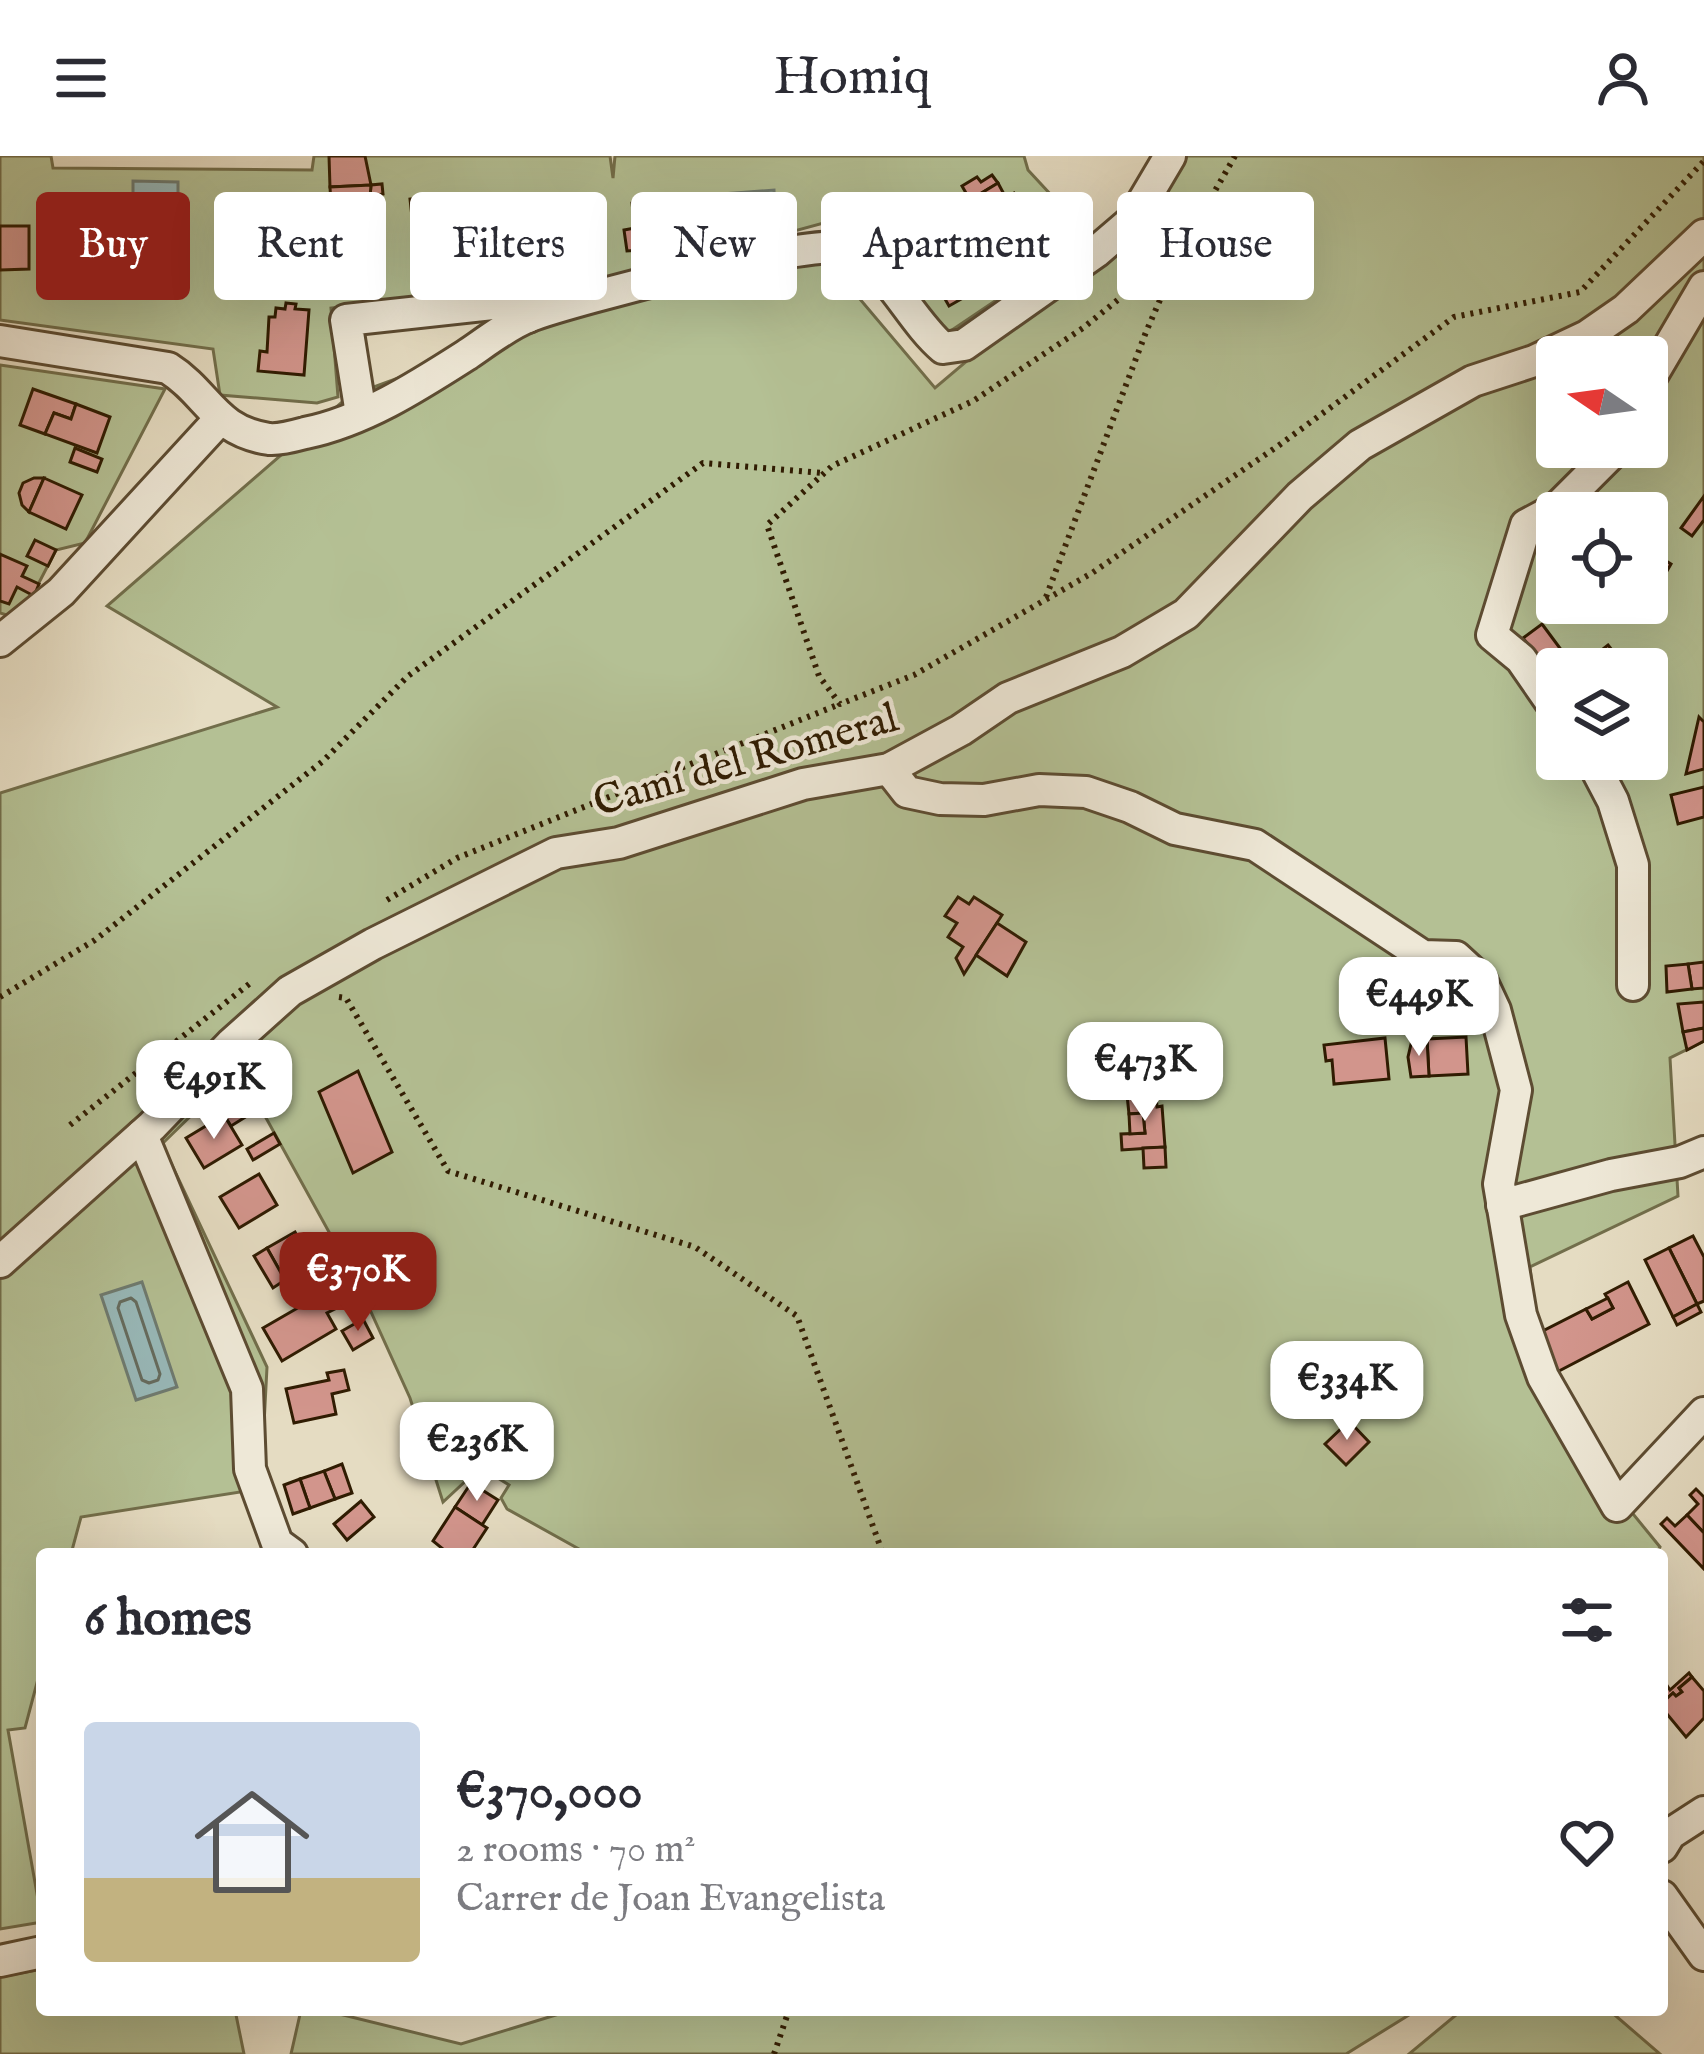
<!DOCTYPE html>
<html lang="en">
<head>
<meta charset="utf-8">
<style>
	body { margin:0; font-family:"IM FELL English",serif; background:#f2f2f3; color:#2b2b33; height:100vh; display:flex; flex-direction:column; font-size:45px; white-space:nowrap }
	* { box-sizing:border-box; margin:0 }
	p { font-size:39px; color:#7c7c81 }
	.icon { flex:none; width:66px; height:66px; fill:none; stroke:currentColor; stroke-width:2; stroke-linecap:round; stroke-linejoin:round }
	.map { position:relative; flex:1; overflow:hidden }
	.side { position:absolute; left:36px; top:1392px; width:1632px; height:468px; display:flex; flex-direction:column; background:#fff; border-radius:12px; box-shadow:0 12px 48px #0002 }
	.side>* { flex:none }
	.guide { position:absolute; left:36px; top:36px; width:1632px; height:108px; display:flex; gap:24px }
	.needle { width:78px; rotate:283deg }
	.tools { position:absolute; left:1536px; top:180px; display:grid; gap:24px }
	.tools a { display:grid; place-items:center; width:132px; height:132px; border-radius:12px; background:#fff; box-shadow:0 12px 48px #0002; font-size:60px }
	.price { position:absolute; translate:-50% -102px; padding:0 27px; border-radius:24px; background:#fff; color:#222; font-size:39px; line-height:78px; filter:drop-shadow(0 3px 6px #0008) }
	.price::after { content:''; position:absolute; left:50%; top:72px; width:36px; height:27px; margin-left:-18px; background:inherit; clip-path:polygon(0 0,100% 0,50% 100%) }
	.price.active { background:#8f2418; color:#fff }
	ul { padding:0; list-style:none }
	li { display:flex; align-items:center; gap:36px; height:300px; padding:0 48px }
	li span { display:grid; place-items:center; flex:none; width:336px; height:240px; border-radius:12px; color:#555 }
	li>.icon { margin-inline-start:auto }
	span .icon { width:144px; height:144px; fill:#fffc; stroke-width:1 }
	li b { font-size:51px }
	h2 { display:flex; justify-content:space-between; align-items:center; height:144px; padding:0 48px; font-size:51px }
	.chip { padding:0 42px; border-radius:12px; background:#fff; box-shadow:0 12px 48px #0002; font-size:42px; line-height:108px }
	.chip.active { background:#8f2418; color:#fff }
	header { display:flex; justify-content:space-between; align-items:center; height:156px; padding:0 48px; background:#fff; font-size:54px; font-weight:600 }
	.map>svg:first-child { display:block }
	.green { fill:#b4c094; stroke:#726e4b; stroke-width:3; fill-rule:evenodd }
	.water { fill:#98babb; stroke:#6e7b71; stroke-width:3 }
	.lines { fill:none; stroke-linecap:round; stroke-linejoin:round }
	.shore { stroke:#646b5e; stroke-width:3 }
	.building { fill:#d2958c; stroke:#301c02; stroke-width:3 }
	.street-casing { stroke:#5d4c32; stroke-width:36 }
	.path { stroke:#301c02; stroke-width:6; stroke-dasharray:3 6; stroke-linecap:butt }
	.street { stroke:#eee8d7; stroke-width:30 }
	.labels { text-anchor:middle; stroke-width:9; stroke-linejoin:round; paint-order:stroke }
	.street-label { font-size:42px; fill:#301c02; stroke:#eee8d7 }
</style>
</head>
<body>
<header><svg class="icon" aria-label="menu" viewBox="0 0 24 24"><path d="M4 6h16M4 12h16M4 18h16"/></svg>Homiq<svg class="icon" aria-label="person" viewBox="0 0 24 24"><circle cx="12" cy="8" r="4"/><path d="M4 21q1-7 8-7t8 7"/></svg></header>
<div class="map">
<svg width="1704" height="1898" viewBox="0 0 1704 1898">
	<rect width="100%" height="100%" fill="#e5dcc2"/>
	<filter id="stains"><feTurbulence type="fractalNoise" baseFrequency=".00167" numOctaves="4"/><feColorMatrix values="0 0 0 0 .2 0 0 0 0 .09 0 0 0 0 .02 0 0 0 .5 -.17"/></filter>
	<radialGradient id="worn" r=".72"><stop offset=".6" stop-color="#630" stop-opacity="0"/><stop offset="1" stop-color="#630" stop-opacity=".3"/></radialGradient>
	<g class="green">
		<path d="M 0,0 L 51,0 L 53,12 L 312,14 L 314,0 L 610,0 L 613,22 L 615,0 L 1024,0 L 1028,14 L 1090,81 L 949,176 L 941,177 L 864,56 L 633,119 L 331,152 L 338,241 L 317,247 L 220,239 L 213,193 L 0,164 Z"/>
		<path d="M 1179,0 L 1704,0 L 1704,885 L 1670,902 L 1678,1040 L 1530,1111 L 1537,1178 L 1629,1353 L 1660,1391 L 1656,1398 L 588,1398 L 507,1353 L 501,1342 L 509,1329 L 488,1316 L 543,1253 L 443,1346 L 410,1242 L 361,1134 L 239,913 L 162,988 L 267,1211 L 263,1288 L 266,1332 L 81,1361 L 71,1398 L 42,1398 L 42,1508 L 25,1572 L 8,1574 L 42,1766 L 0,1773 L 0,637 L 277,551 L 107,450 L 349,240 L 665,124 L 821,97 L 935,232 L 1131,66 ZM 1557,201 L 1647,201 L 1647,291 L 1557,291 ZM 1557,357 L 1647,357 L 1647,447 L 1557,447 ZM 1557,513 L 1647,513 L 1647,603 L 1557,603 Z"/>
		<path d="M 0,209 L 165,233 L 85,387 L 56,394 L 20,463 L 0,457 Z"/>
		<path d="M 42,1813 L 42,1854 L 235,1854 L 244,1898 L 0,1898 L 0,1821 Z"/>
		<path d="M 301,1854 L 323,1854 L 461,1888 L 572,1854 L 1417,1854 L 1346,1898 L 291,1898 Z"/>
		<path d="M 1462,1854 L 1609,1854 L 1660,1898 L 1409,1898 Z"/>
	</g>
	<g class="water">
		<path d="M 133,25 L 178,26 L 178,49 L 133,48 Z"/>
		<path d="M 774,34 L 775,57 L 725,60 L 723,38 Z"/>
		<path d="M 142,1126 L 177,1231 L 136,1244 L 101,1139 Z"/>
	</g>
	<g class="lines">
		<path class="shore" d="M 131,1142 L 136,1146 L 160,1218 L 158,1224 L 149,1227 L 142,1224 L 118,1152 L 120,1146 Z"/>
	</g>
	<g class="building">
		<path d="M 329,0 L 365,0 L 371,29 L 330,31 Z"/>
		<path d="M 992,19 L 998,27 L 970,44 L 962,30 L 977,21 L 981,26 Z"/>
		<path d="M 998,27 L 1006,42 L 992,50 L 1009,79 L 996,87 L 970,44 Z"/>
		<path d="M 382,28 L 383,38 L 377,39 L 377,47 L 381,47 L 382,67 L 375,78 L 363,82 L 332,77 L 332,67 L 368,65 L 371,29 Z"/>
		<path d="M 371,29 L 368,65 L 332,67 L 330,31 Z"/>
		<path d="M 1014,37 L 1032,65 L 1009,79 L 1000,64 L 1014,55 L 1006,42 Z"/>
		<path d="M 451,38 L 455,82 L 469,81 L 472,110 L 418,115 L 410,43 Z"/>
		<path d="M 711,38 L 713,56 L 700,58 L 702,76 L 688,77 L 684,41 Z"/>
		<path d="M 684,41 L 688,73 L 654,77 L 656,93 L 627,95 L 624,74 L 635,72 L 632,47 Z"/>
		<path d="M 1006,42 L 1014,55 L 1000,64 L 992,50 Z"/>
		<path d="M 559,55 L 563,97 L 517,101 L 512,60 Z"/>
		<path d="M 950,69 L 968,102 L 933,122 L 914,89 Z"/>
		<path d="M 0,70 L 29,70 L 29,113 L 0,114 Z"/>
		<path d="M 119,71 L 120,81 L 137,79 L 138,85 L 100,90 L 102,100 L 84,102 L 80,76 Z"/>
		<path d="M 688,73 L 688,77 L 675,79 L 676,93 L 656,96 L 654,77 Z"/>
		<path d="M 139,84 L 144,111 L 105,118 L 105,124 L 75,129 L 72,104 L 102,100 L 100,90 Z"/>
		<path d="M 154,97 L 158,125 L 130,128 L 128,114 L 144,111 L 141,98 Z"/>
		<path d="M 1017,98 L 1031,102 L 1035,108 L 1019,119 L 1009,104 Z"/>
		<path d="M 968,102 L 984,130 L 949,150 L 933,122 Z"/>
		<path d="M 128,114 L 131,132 L 83,139 L 81,127 L 105,124 L 105,118 Z"/>
		<path d="M 286,147 L 296,148 L 295,153 L 309,154 L 304,219 L 258,215 L 260,195 L 267,196 L 269,161 L 275,161 L 276,152 L 285,153 Z"/>
		<path d="M 33,233 L 76,248 L 71,263 L 54,257 L 45,278 L 20,269 Z"/>
		<path d="M 76,248 L 110,261 L 97,297 L 45,278 L 54,257 L 71,263 Z"/>
		<path d="M 75,292 L 102,303 L 97,316 L 70,306 Z"/>
		<path d="M 34,322 L 44,322 L 29,356 L 22,349 L 19,337 L 23,327 Z"/>
		<path d="M 44,322 L 82,339 L 66,373 L 29,356 Z"/>
		<path d="M 1704,340 L 1704,364 L 1692,380 L 1681,372 Z"/>
		<path d="M 35,384 L 56,394 L 48,410 L 27,400 Z"/>
		<path d="M 0,398 L 27,410 L 22,420 L 39,428 L 34,440 L 17,431 L 9,448 L 0,445 Z"/>
		<path d="M 1655,398 L 1671,408 L 1649,446 L 1647,422 L 1657,406 L 1652,403 Z"/>
		<path d="M 1542,468 L 1565,499 L 1546,513 L 1523,482 Z"/>
		<path d="M 1608,489 L 1627,513 L 1577,513 Z"/>
		<path d="M 1658,553 L 1666,564 L 1647,578 L 1647,562 Z"/>
		<path d="M 1699,561 L 1704,566 L 1704,613 L 1686,618 Z"/>
		<path d="M 1704,631 L 1704,661 L 1678,668 L 1671,639 Z"/>
		<path d="M 958,741 L 969,748 L 974,741 L 1002,759 L 964,818 L 956,802 L 963,791 L 948,781 L 957,767 L 945,760 Z"/>
		<path d="M 997,767 L 1026,786 L 1007,820 L 976,799 Z"/>
		<path d="M 1704,806 L 1704,832 L 1692,833 L 1688,808 Z"/>
		<path d="M 1688,808 L 1692,833 L 1667,836 L 1666,810 Z"/>
		<path d="M 1704,846 L 1704,872 L 1683,876 L 1678,848 Z"/>
		<path d="M 1704,872 L 1704,885 L 1687,894 L 1683,876 Z"/>
		<path d="M 1466,881 L 1468,918 L 1429,920 L 1427,883 Z"/>
		<path d="M 1385,882 L 1389,923 L 1334,928 L 1332,904 L 1326,905 L 1324,889 Z"/>
		<path d="M 1427,883 L 1429,920 L 1411,921 L 1408,901 L 1412,884 Z"/>
		<path d="M 358,915 L 392,996 L 353,1017 L 319,936 Z"/>
		<path d="M 1156,938 L 1157,951 L 1162,950 L 1165,991 L 1122,994 L 1121,978 L 1145,977 L 1143,957 L 1129,958 L 1127,939 Z"/>
		<path d="M 240,949 L 247,960 L 231,970 L 224,959 Z"/>
		<path d="M 1143,957 L 1145,977 L 1130,978 L 1129,958 Z"/>
		<path d="M 224,959 L 242,989 L 204,1012 L 186,982 Z"/>
		<path d="M 274,977 L 280,988 L 253,1004 L 247,993 Z"/>
		<path d="M 1165,991 L 1166,1011 L 1144,1012 L 1143,992 Z"/>
		<path d="M 259,1018 L 277,1049 L 239,1072 L 220,1041 Z"/>
		<path d="M 295,1076 L 313,1108 L 285,1124 L 267,1092 Z"/>
		<path d="M 1693,1080 L 1704,1101 L 1704,1145 L 1697,1148 L 1669,1092 Z"/>
		<path d="M 267,1092 L 285,1124 L 273,1132 L 254,1100 Z"/>
		<path d="M 1669,1092 L 1697,1148 L 1673,1161 L 1645,1104 Z"/>
		<path d="M 341,1100 L 345,1108 L 320,1122 L 316,1114 Z"/>
		<path d="M 345,1108 L 350,1118 L 332,1128 L 327,1118 Z"/>
		<path d="M 1628,1126 L 1649,1168 L 1557,1216 L 1537,1178 L 1586,1153 L 1592,1163 L 1613,1152 L 1605,1138 Z"/>
		<path d="M 327,1135 L 337,1152 L 327,1157 L 336,1173 L 282,1205 L 263,1172 Z"/>
		<path d="M 1608,1142 L 1613,1152 L 1592,1163 L 1586,1153 Z"/>
		<path d="M 1697,1148 L 1701,1156 L 1677,1169 L 1673,1161 Z"/>
		<path d="M 363,1163 L 373,1182 L 353,1194 L 342,1175 Z"/>
		<path d="M 344,1214 L 349,1234 L 332,1238 L 336,1258 L 294,1267 L 286,1233 L 329,1224 L 327,1217 Z"/>
		<path d="M 1349,1265 L 1369,1286 L 1346,1309 L 1325,1288 Z"/>
		<path d="M 342,1308 L 352,1337 L 335,1343 L 324,1315 Z"/>
		<path d="M 324,1315 L 335,1343 L 310,1352 L 300,1323 Z"/>
		<path d="M 300,1323 L 310,1352 L 293,1358 L 284,1329 Z"/>
		<path d="M 471,1327 L 498,1344 L 482,1369 L 455,1351 Z"/>
		<path d="M 1696,1333 L 1704,1341 L 1704,1377 L 1687,1359 L 1698,1348 L 1690,1339 Z"/>
		<path d="M 361,1345 L 374,1361 L 347,1384 L 334,1368 Z"/>
		<path d="M 455,1351 L 487,1372 L 470,1398 L 449,1398 L 433,1385 Z"/>
		<path d="M 1687,1359 L 1704,1377 L 1704,1413 L 1661,1368 L 1667,1362 L 1675,1370 Z"/>
		<path d="M 1689,1517 L 1692,1521 L 1679,1532 L 1682,1536 L 1676,1540 L 1673,1537 L 1662,1547 L 1662,1531 L 1666,1528 L 1670,1534 Z"/>
		<path d="M 1692,1521 L 1704,1535 L 1704,1562 L 1686,1581 L 1662,1552 L 1662,1547 L 1673,1537 L 1676,1540 L 1682,1536 L 1679,1532 Z"/>
	</g>
	<g class="lines">
		<g class="street-casing">
			<g id="street">
				<path d="M 0,185 L 168,212 C 209,238 214,275 269,283 C 280,284 294,280 305,277 C 364,265 418,230 468,198 C 487,185 509,168 530,160 C 571,144 821,79 850,93 C 889,112 910,164 943,192 L 964,189 L 1096,96 L 1131,66 L 1170,0"/>
				<path d="M 1647,228 L 1704,131"/>
				<path d="M 361,258 L 346,164 L 521,145 L 528,161"/>
				<path d="M 0,485 L 61,436 L 219,264"/>
				<path d="M 1557,555 L 1521,503 L 1492,479 L 1526,369 L 1556,353 L 1618,291"/>
				<path d="M 1591,603 L 1613,645 L 1633,709 L 1633,829"/>
				<path d="M 889,613 L 907,636 L 940,643 L 984,644 L 1039,634 L 1086,636 L 1130,651 L 1175,673 L 1255,689 L 1423,800 L 1456,801 L 1481,824 L 1495,854 L 1516,934 L 1499,1028 L 1521,1159 L 1543,1221 L 1617,1350 L 1704,1257"/>
				<path d="M 142,979 L 247,1233 L 250,1313 L 277,1387 L 292,1398"/>
				<path d="M 1502,1049 L 1611,1019 L 1680,1006 L 1704,996"/>
				<path d="M 0,1106 L 152,970 L 231,888 L 290,835 L 373,788 L 556,697 L 619,687 L 803,628 L 889,613 L 961,574 L 1008,542 L 1122,496 L 1186,458 L 1300,340 L 1360,289 L 1473,225 L 1534,205 L 1587,180 L 1626,153 L 1704,79"/>
				<path d="M 1662,1691 L 1670,1678 L 1704,1656"/>
				<path d="M 1662,1740 L 1704,1799"/>
				<path d="M 0,1805 L 42,1796"/>
			</g>
		</g>
		<g class="path">
			<path d="M 1235,0 L 1182,92 L 1083,172 L 973,245 L 832,310 L 767,369 L 819,520 L 840,548 L 914,519 L 1092,417 L 1278,290 L 1454,161 L 1580,136 L 1704,5"/>
			<path d="M 1046,441 L 1146,176 L 1181,96"/>
			<path d="M 387,744 L 457,702 L 840,548"/>
			<path d="M 0,841 L 95,784 L 323,605 L 408,520 L 703,307 L 824,317"/>
			<path d="M 339,841 L 346,842 L 448,1015 L 695,1091 L 797,1160 L 883,1398"/>
			<path d="M 70,969 L 253,825"/>
			<path d="M 774,1898 L 789,1854"/>
		</g>
		<use href="#street" class="street"/>
	</g>
	<g class="labels">
		<g class="street-label">
			<text transform="translate(745 602) rotate(-16)" y="15">Camí del Romeral</text>
		</g>
	</g>
	<rect width="100%" height="100%" filter="url(#stains)"/>
	<rect width="100%" height="100%" fill="url(#worn)"/>
</svg>
<div class="tools">
<a><svg class="needle" viewBox="-14 -14 28 28"><path d="M0-13l5 13h-10z" fill="#e53935"/><path d="M0 13l5-13h-10z" fill="#7c7c81"/></svg></a>
<a><svg class="icon" aria-label="locate" viewBox="0 0 24 24"><circle cx="12" cy="12" r="6"/><path d="M12 2v4M12 18v4M2 12h4M18 12h4"/></svg></a>
<a><svg class="icon" aria-label="layers" viewBox="0 0 24 24"><path d="M12 4l9 5-9 5-9-5zM3 14l9 5 9-5"/></svg></a>
</div>
<b class="price" style="left:1419px;top:903px">€449K</b>
<b class="price" style="left:1145px;top:968px">€473K</b>
<b class="price" style="left:214px;top:986px">€491K</b>
<b class="price active" style="left:358px;top:1178px">€370K</b>
<b class="price" style="left:1347px;top:1287px">€334K</b>
<b class="price" style="left:477px;top:1348px">€236K</b>
<div class="guide">
<a class="chip active">Buy</a>
<a class="chip">Rent</a>
<a class="chip">Filters</a>
<a class="chip">New</a>
<a class="chip">Apartment</a>
<a class="chip">House</a>
</div>
<section class="side">
<h2>6 homes<svg class="icon" aria-label="filters" viewBox="0 0 24 24"><path d="M4 7h16M4 17h16"/><circle cx="9" cy="7" r="2"/><circle cx="15" cy="17" r="2"/></svg></h2>
<ul>
<li><span style="background:linear-gradient(#c9d6e8 65%,#c2b280 0)"><svg class="icon" aria-label="home" viewBox="0 0 24 24"><path d="M3 11l9-7 9 7M6 9v11h12V9"/></svg></span><div><b>€370,000</b><p>2 rooms · 70 m²</p><p>Carrer de Joan Evangelista</p></div><svg class="icon" aria-label="heart" viewBox="0 0 24 24"><path d="M12 20l-8-8c-3-5 5-10 8-4 3-6 11-1 8 4z"/></svg></li>
</ul>
</section>
</div>
</body>
</html>
